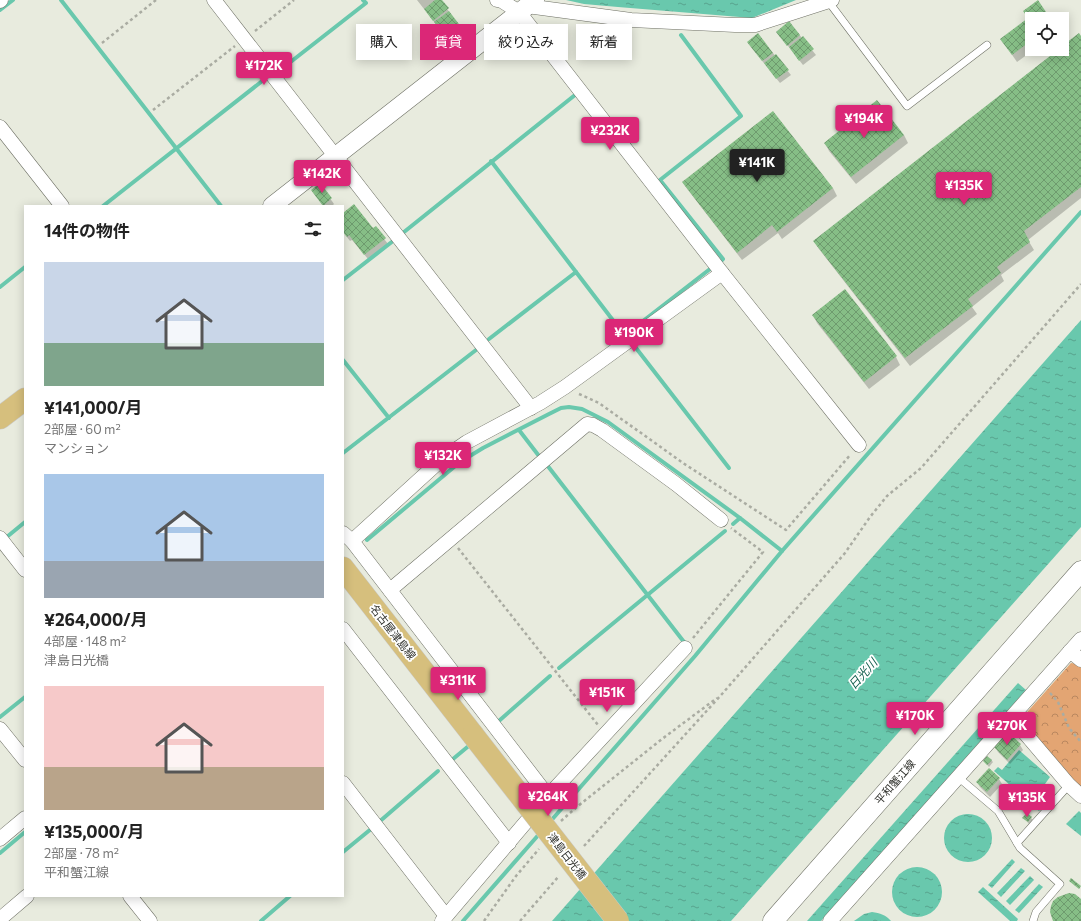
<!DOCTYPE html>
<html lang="ja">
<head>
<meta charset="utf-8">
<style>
	body { margin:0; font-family:Commissioner,"Noto Sans JP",sans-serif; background:#f2f2f2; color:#222; height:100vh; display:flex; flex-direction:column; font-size:15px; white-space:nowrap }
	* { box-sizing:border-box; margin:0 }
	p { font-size:13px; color:#767676 }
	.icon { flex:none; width:22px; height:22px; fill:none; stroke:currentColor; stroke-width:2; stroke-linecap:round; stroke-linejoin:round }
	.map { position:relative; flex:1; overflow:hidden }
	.side { position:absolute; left:24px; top:205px; width:320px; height:692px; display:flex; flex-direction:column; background:#fff; border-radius:0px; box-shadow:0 2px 10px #0003 }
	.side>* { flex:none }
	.banner { position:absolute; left:356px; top:24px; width:380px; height:36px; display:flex; gap:8px }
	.tools { position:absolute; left:1025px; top:12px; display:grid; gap:8px }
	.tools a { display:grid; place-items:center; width:44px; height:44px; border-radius:0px; background:#fff; box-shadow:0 2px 10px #0003; font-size:20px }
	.price { position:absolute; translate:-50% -34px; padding:0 9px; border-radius:4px; background:#db2777; color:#fff; font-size:13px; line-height:26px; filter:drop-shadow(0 1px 2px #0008) }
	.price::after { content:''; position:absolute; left:50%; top:24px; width:12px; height:9px; margin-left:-6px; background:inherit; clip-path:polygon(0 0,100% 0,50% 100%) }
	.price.on { background:#222; color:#fff }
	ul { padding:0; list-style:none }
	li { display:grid; align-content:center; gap:8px; height:212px; padding:0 20px }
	li span { display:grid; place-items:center; height:124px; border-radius:0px; color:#555 }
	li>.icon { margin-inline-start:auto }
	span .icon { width:72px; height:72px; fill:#fffc; stroke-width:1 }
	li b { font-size:17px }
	h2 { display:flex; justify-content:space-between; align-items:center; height:48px; padding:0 20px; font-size:17px }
	.tag { padding:0 14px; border-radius:0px; background:#fff; box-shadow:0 2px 10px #0003; font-size:14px; line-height:36px }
	.tag.on { background:#db2777; color:#fff }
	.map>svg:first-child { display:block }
	.forest { fill:url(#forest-crowns) }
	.water { fill:url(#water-ripples) }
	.shadow { fill:#0003 }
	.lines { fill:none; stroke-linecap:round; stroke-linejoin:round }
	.stream { stroke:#69c8ad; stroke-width:4 }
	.building { fill:url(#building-cross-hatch) }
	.service-casing { stroke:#6e7065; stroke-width:8 }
	.minor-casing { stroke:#6e7065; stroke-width:15 }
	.tertiary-casing { stroke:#6e7065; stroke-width:19 }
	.secondary-casing { stroke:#6e7065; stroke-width:21 }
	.primary-casing { stroke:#cacac9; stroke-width:23 }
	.path { stroke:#aaaca2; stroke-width:2.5; stroke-dasharray:3 3; stroke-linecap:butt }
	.service { stroke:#fff; stroke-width:7 }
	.minor { stroke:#fff; stroke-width:14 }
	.tertiary { stroke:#fff; stroke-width:18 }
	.secondary { stroke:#fff; stroke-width:20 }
	.primary { stroke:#d6bf7d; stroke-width:22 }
	.primary-bridge-casing { stroke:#cacac9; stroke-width:23; stroke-linecap:butt }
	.primary-bridge { stroke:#d6bf7d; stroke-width:22 }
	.labels { text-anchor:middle; stroke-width:3.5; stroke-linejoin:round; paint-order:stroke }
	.street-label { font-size:11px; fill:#32332e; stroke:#fff }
	.water-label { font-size:12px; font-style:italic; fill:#156150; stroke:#fff }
</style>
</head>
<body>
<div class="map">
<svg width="1081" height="921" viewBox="0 0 1081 921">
	<defs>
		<pattern id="forest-crowns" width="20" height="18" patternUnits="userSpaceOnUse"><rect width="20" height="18" fill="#e3a573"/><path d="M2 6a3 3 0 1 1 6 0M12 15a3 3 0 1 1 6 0" fill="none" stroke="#b9875f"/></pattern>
		<pattern id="water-ripples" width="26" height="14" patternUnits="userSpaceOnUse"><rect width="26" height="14" fill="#69c8ad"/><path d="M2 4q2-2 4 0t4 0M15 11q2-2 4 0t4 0" fill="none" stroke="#57a38d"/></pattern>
		<pattern id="building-cross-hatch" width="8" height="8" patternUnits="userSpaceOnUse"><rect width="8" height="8" fill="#86be86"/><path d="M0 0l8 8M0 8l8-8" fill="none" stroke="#6e9b6e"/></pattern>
	</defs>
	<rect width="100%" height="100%" fill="#e8ebde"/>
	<path class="forest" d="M 1071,663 L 1077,664 L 1081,668 L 1081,791 L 1020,720 Z"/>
	<g class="water">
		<path d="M 566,0 L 796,0 L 752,18 L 618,7 L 584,4 Z"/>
		<path d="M 1081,320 L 1081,527 L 731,921 L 552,921 Z"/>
		<path d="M 1018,683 L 1026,690 L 821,921 L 807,921 Z"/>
		<path d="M 1019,750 L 1050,777 L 1045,784 L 1050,789 L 1046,793 L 1051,797 L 1039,811 L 994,771 L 998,767 L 1002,770 Z"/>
		<path d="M 1079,811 L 1081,813 L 1081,836 L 1066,824 Z"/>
		<circle cx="968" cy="838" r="24"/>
		<path d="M 1012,859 L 1015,862 L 992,888 L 988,885 Z"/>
		<circle cx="917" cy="892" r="25"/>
		<path d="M 1021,868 L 1025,871 L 1001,897 L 997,893 Z"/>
		<path d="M 1030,876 L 1034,880 L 1010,905 L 1006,901 Z"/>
		<path d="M 1039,884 L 1043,887 L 1019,913 L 1015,910 Z"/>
		<path d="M 983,887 L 1018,919 L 1017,921 L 1010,921 L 978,892 Z"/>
		<path d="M 872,912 C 880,913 886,915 891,921 L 854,921 L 864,914 Z"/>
	</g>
	<g class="shadow">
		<path d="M 417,0 L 441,0 L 470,42 L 460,50 L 452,39 L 449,41 Z"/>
		<path d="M 1045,12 L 1049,19 L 1032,19 L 1032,49 L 1035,49 L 1017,62 L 1006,46 L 1029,19 Z"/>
		<path d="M 789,22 L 816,55 L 803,65 L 777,32 Z"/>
		<path d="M 1081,38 L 1081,198 L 1028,240 L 1034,250 L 1001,275 L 1004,281 L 972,307 L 977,314 L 910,366 L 819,249 L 814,241 L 1060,49 L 1062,49 L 1062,48 Z"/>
		<path d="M 751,47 L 773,53 L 791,75 L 780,83 Z"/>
		<path d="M 904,135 L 908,143 L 856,184 L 829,151 L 825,143 Z"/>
		<path d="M 683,183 L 833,188 L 837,196 L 782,239 L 778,233 L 742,260 L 688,190 Z"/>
		<path d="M 320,184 L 334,204 L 332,206 L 324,206 L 315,195 Z"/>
		<path d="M 343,214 L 373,229 L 375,227 L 388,244 L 368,259 L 352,240 L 350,241 L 343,232 Z"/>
		<path d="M 845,291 L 896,357 L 900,365 L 869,389 L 817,323 L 813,315 Z"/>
		<path d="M 1008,733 L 1020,745 L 1023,750 L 1010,764 L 998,752 L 995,747 Z"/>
		<path d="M 991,760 L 993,762 L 989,767 L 984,761 Z"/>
		<path d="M 989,769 L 999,779 L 1002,784 L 990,797 L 980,787 L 977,782 Z"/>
		<path d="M 1027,814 L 1033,820 L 1029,824 L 1024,818 Z"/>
	</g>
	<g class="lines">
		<g class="stream">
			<path d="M 61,0 L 221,206"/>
			<path d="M 0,10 L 13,0"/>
			<path d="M 681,35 L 741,116 L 660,180 L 723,259 L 721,261"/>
			<path d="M 279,71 L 366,3 L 363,0"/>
			<path d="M 491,161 L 576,272"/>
			<path d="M 103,206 L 266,78"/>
			<path d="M 404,232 L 575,95"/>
			<path d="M 343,280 L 393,241"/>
			<path d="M 0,287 L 25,267"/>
			<path d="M 634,328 L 710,269"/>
			<path d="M 489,339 L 576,272 L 625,336 L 627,334"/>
			<path d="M 636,348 L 729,468"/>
			<path d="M 343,360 L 389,418"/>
			<path d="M 519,430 L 539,456"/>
			<path d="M 343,453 L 476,350"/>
			<path d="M 547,465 L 684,642"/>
			<path d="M 733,524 L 740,518"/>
			<path d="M 8,536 L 25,522"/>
			<path d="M 367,540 L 460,462 L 483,448 L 549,414 L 561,408 L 569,407 L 582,409 L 608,422 L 740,518 L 782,551"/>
			<path d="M 559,668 L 725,531"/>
			<path d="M 0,717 L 25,697"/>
			<path d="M 500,720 L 550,676"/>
			<path d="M 453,759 L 471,744"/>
			<path d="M 379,822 L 438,771"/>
			<path d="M 549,823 L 695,656 L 782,551 L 1081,212"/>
			<path d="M 343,852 L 371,829"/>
			<path d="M 0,853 L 25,832"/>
			<path d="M 261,921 L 290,896"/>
			<path d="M 463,921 L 541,832"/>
		</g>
	</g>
	<g class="building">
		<path d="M 435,0 L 442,0 L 449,8 L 433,21 L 424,9 Z"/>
		<path d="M 1038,0 L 1046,12 L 1042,15 L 1044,19 L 1032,19 L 1032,40 L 1012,55 L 1000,39 L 1028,18 L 1023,11 Z"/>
		<path d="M 449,11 L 468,36 L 457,45 L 449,35 L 446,37 L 434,22 Z"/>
		<path d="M 789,21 L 800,35 L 787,46 L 776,32 Z"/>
		<path d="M 758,33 L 773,53 L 762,61 L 747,42 Z"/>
		<path d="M 1079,33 L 1081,36 L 1081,187 L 1024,231 L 1030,242 L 997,267 L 1001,273 L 968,299 L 973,306 L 905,358 L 813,241 L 1059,49 L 1062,49 L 1062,46 Z"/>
		<path d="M 803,36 L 814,49 L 799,61 L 789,47 Z"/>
		<path d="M 776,54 L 789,70 L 776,79 L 764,63 Z"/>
		<path d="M 877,100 L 904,135 L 851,177 L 824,143 Z"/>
		<path d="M 773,111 L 833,188 L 777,232 L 772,225 L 737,253 L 682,182 Z"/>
		<path d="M 320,183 L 332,198 L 323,206 L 311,190 Z"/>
		<path d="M 354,204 L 373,228 L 376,226 L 386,238 L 364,255 L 349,235 L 347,237 L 343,232 L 343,213 Z"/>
		<path d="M 845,289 L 897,356 L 864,382 L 812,315 Z"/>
		<path d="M 1008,732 L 1021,744 L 1007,760 L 994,747 Z"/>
		<path d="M 987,756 L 992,760 L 987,765 L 983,761 Z"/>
		<path d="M 989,768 L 1000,778 L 987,792 L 976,782 Z"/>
		<path d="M 1027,813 L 1032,817 L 1028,822 L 1022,818 Z"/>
		<path d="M 1071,878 L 1081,886 L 1079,889 L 1069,881 Z"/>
		<path d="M 1069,893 L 1075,894 L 1081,899 L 1081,921 L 1053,921 L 1050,912 L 1051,906 L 1053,901 L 1058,897 Z"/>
	</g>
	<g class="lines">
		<g class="service-casing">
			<g id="service">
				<path d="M 828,1 L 907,106 L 987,45"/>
				<path d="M 958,777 L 998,811 L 1020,848 L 1060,884 L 1036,912 L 1033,921"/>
				<path d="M 1017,843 L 1069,785"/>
			</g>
		</g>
		<g class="minor-casing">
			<g id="minor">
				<path d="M 214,0 L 531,408"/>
				<path d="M 497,0 L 502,1 L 519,12 L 722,273 L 859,445"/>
				<path d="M 0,1 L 1,0"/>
				<path d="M 527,6 L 631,20 L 735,25 L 755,25 L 832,0"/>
				<path d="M 0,127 L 62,206"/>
				<path d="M 343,533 L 352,541 L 548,796"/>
				<path d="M 0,538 L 25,570"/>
				<path d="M 352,541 L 442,459 L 467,442 L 540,403 L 565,387 L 722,273"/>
				<path d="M 390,590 L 587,424 L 593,425 L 602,430 L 676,484 L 721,520"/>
				<path d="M 343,629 L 509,843"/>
				<path d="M 1070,651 L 1081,660"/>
				<path d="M 1012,718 L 1069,785 L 1081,796"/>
				<path d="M 0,729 L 25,760"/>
				<path d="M 343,783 L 446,916"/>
				<path d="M 0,839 L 25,818"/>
				<path d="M 130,896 L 150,921"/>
				<path d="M 0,919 L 27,896"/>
				<path d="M 442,921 L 548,796 L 685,648"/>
				<path d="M 830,921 L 1081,639"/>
			</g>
		</g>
		<g class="tertiary-casing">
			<path id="tertiary" d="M 272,206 L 535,0"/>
		</g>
		<g class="secondary-casing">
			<path id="secondary" d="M 773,921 L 1081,571"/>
		</g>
		<g class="primary-casing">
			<g id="primary">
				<path d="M 0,418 L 25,399"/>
				<path d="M 343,568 L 473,735"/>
			</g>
		</g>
		<g class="path">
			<path d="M 255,31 L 294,0"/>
			<path d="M 102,43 L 156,0"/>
			<path d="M 153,110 L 235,46"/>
			<path d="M 579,394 L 599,403 L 683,463 L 786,530 L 851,454"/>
			<path d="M 458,548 L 598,725"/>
			<path d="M 693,638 L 763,552 L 731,528"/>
			<path d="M 1050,693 L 1058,702 L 1069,728 L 1081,742"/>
			<path d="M 561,821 L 578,806 L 662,739 L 717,698"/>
			<path d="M 584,846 L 722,694 L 845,553 L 870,517 L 887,496 L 921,468 L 1081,284"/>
			<path d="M 484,921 L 516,876 L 539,849"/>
			<path d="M 520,921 L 559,876"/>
		</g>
		<use href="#service" class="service"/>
		<use href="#minor" class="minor"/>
		<use href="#tertiary" class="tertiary"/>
		<use href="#secondary" class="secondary"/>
		<use href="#primary" class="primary"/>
		<g class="primary-bridge-casing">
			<path id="primary-bridge" d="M 473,735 L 618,921"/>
		</g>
		<use href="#primary-bridge" class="primary-bridge"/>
	</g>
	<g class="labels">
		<g class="street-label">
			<text transform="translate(393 632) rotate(52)" y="4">名古屋津島線</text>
			<text transform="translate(895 782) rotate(-49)" y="4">平和蟹江線</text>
			<text transform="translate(567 856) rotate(52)" y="4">津島日光橋</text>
		</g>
		<g class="water-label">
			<text transform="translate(863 674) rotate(-48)" y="4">日光川</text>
		</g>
	</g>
</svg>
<div class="tools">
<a><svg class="icon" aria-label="locate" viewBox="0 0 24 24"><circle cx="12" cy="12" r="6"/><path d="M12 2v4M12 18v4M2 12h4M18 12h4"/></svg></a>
</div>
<b class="price" style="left:264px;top:86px">¥172K</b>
<b class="price" style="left:864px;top:139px">¥194K</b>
<b class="price" style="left:610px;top:151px">¥232K</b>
<b class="price on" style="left:757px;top:183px">¥141K</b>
<b class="price" style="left:322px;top:194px">¥142K</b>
<b class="price" style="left:964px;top:206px">¥135K</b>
<b class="price" style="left:634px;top:353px">¥190K</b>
<b class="price" style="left:443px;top:476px">¥132K</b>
<b class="price" style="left:458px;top:701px">¥311K</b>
<b class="price" style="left:607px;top:713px">¥151K</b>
<b class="price" style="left:915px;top:736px">¥170K</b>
<b class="price" style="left:1007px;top:746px">¥270K</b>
<b class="price" style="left:548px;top:817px">¥264K</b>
<b class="price" style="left:1027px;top:818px">¥135K</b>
<div class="banner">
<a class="tag">購入</a>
<a class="tag on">賃貸</a>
<a class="tag">絞り込み</a>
<a class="tag">新着</a>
</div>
<section class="side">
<h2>14件の物件<svg class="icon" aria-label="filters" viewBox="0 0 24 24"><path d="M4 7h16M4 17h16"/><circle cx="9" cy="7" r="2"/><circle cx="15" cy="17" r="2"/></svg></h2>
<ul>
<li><span style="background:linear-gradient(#c9d6e8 65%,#7fa58c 0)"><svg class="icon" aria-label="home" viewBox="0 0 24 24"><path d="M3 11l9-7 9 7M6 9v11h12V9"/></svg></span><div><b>¥141,000/月</b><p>2部屋 · 60 m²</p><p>マンション</p></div></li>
<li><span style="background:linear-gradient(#a9c7e8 70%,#9aa5b1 0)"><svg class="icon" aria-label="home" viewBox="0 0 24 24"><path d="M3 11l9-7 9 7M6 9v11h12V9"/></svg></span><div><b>¥264,000/月</b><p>4部屋 · 148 m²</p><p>津島日光橋</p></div></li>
<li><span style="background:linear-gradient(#f6c9c9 65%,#b9a48a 0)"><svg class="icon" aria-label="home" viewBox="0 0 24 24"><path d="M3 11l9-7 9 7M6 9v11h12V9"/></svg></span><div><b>¥135,000/月</b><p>2部屋 · 78 m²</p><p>平和蟹江線</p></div></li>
</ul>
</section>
</div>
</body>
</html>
